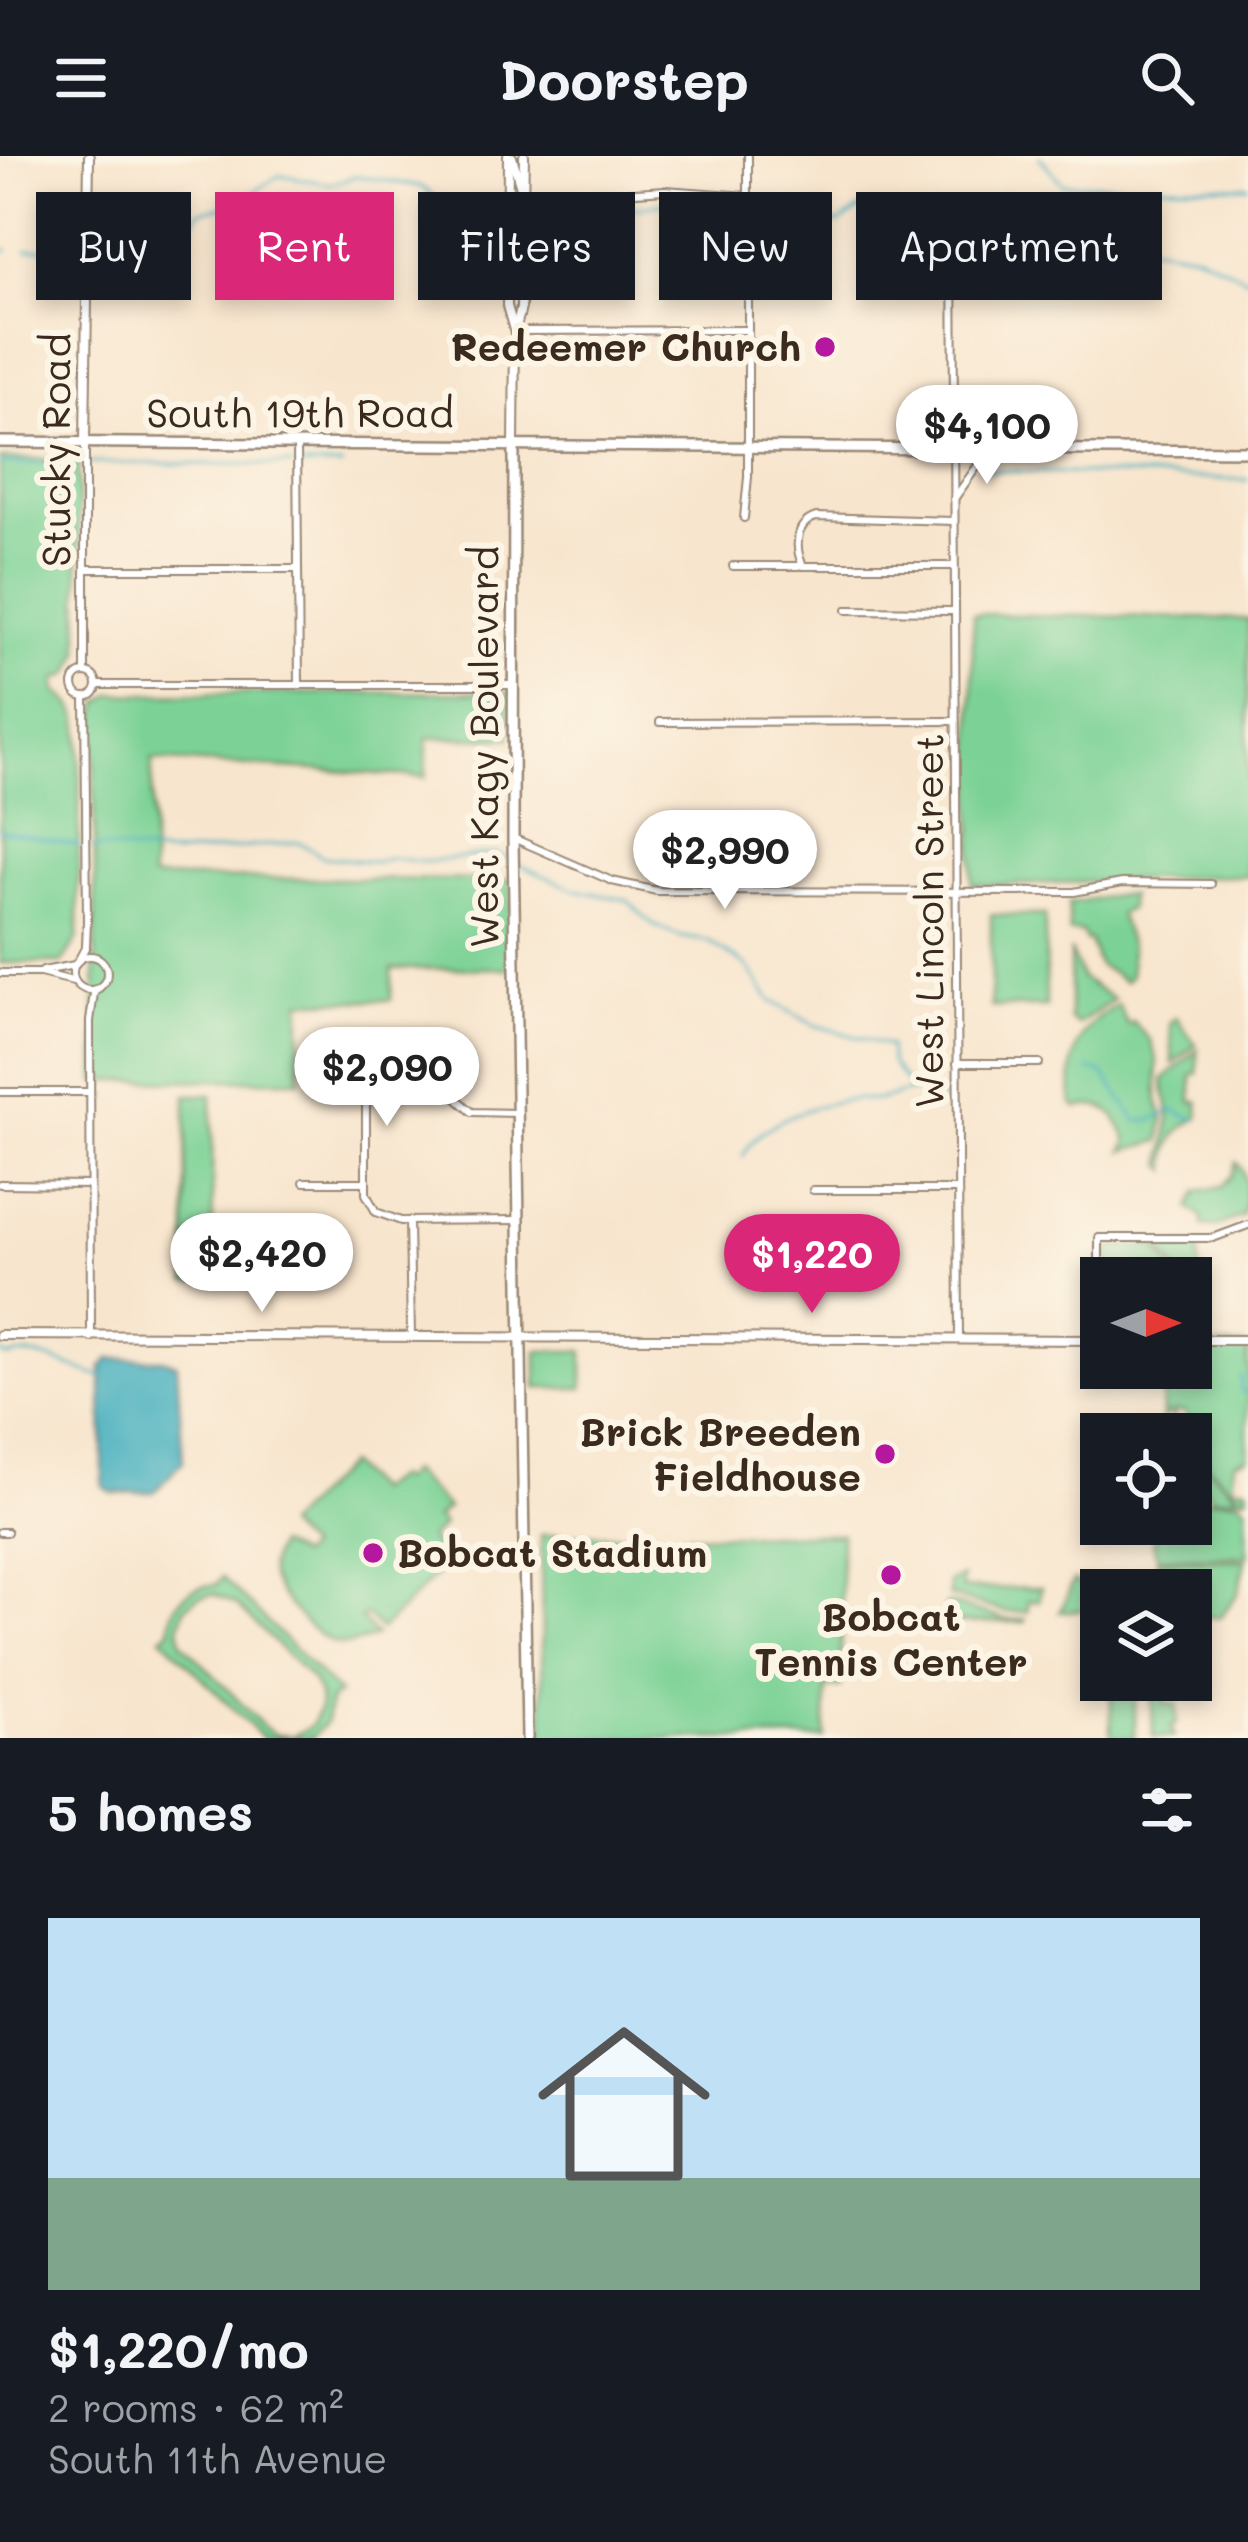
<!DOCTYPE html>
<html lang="en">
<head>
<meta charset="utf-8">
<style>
	body { margin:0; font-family:Mali,sans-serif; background:#242831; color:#f1f3f6; height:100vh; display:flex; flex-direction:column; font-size:45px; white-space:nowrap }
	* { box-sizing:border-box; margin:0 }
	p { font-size:39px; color:#9ea1a6 }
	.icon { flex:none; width:66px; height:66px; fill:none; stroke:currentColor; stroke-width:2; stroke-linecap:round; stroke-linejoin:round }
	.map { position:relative; height:1582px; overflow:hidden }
	.sheet { display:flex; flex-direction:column; background:#171b24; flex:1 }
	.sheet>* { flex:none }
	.top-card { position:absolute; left:36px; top:36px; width:1176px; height:108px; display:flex; gap:24px }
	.needle { width:78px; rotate:90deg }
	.controls { position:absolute; left:1080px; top:1101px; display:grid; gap:24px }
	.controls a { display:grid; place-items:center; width:132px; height:132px; border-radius:0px; background:#171b24; box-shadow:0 6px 18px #0003; font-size:60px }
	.price { position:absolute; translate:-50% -102px; padding:0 27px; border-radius:42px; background:#fff; color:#222; font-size:39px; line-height:78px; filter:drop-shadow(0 3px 6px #0008) }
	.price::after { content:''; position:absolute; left:50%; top:72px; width:36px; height:27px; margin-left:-18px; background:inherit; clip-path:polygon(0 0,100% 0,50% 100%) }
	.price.on { background:#db2777; color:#fff }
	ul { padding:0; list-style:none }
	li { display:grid; align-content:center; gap:24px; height:636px; padding:0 48px }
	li+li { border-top:3px solid #363941 }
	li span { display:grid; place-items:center; height:372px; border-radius:0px; color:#555 }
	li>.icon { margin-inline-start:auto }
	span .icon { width:216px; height:216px; fill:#fffc; stroke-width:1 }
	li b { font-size:51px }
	h2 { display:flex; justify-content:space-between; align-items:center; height:144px; padding:0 48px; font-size:51px }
	.pill { padding:0 42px; border-radius:0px; background:#171b24; box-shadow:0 6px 18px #0003; font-size:42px; line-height:108px }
	.pill.on { background:#db2777; color:#fff }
	header { display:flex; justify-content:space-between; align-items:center; height:156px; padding:0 48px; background:#171b24; font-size:54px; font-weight:800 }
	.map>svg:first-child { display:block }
	.green { fill:#7cd296; stroke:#5c7e5a; stroke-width:3; fill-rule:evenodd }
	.water { fill:#40adbd; stroke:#3e6c6e; stroke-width:3 }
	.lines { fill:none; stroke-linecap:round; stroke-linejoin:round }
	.stream { stroke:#40adbd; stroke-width:3 }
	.minor-casing { stroke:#9a8876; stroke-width:10 }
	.tertiary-casing { stroke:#9a8876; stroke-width:12 }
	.secondary-casing { stroke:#9a8876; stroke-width:14 }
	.minor { stroke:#fff; stroke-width:6 }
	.tertiary { stroke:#fff; stroke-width:8 }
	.secondary { stroke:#fff; stroke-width:9 }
	.poi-dot { fill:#b5179e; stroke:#fcf5e5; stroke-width:4.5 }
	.labels { text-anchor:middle; stroke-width:12; stroke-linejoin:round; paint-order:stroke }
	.poi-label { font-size:39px; font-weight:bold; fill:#3b2a1e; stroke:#fcf5e5; text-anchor:end }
	.street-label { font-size:39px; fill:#3b2a1e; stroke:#fcf5e5 }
</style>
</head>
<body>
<header><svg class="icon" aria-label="menu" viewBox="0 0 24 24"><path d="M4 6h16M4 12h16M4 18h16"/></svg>Doorstep<svg class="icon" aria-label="search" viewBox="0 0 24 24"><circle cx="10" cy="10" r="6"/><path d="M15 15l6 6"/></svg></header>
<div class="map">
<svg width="1248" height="1582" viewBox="0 0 1248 1582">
	<rect width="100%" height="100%" fill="#fcf5e5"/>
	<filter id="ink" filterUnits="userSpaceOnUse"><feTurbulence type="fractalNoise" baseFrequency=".00833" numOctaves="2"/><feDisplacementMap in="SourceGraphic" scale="24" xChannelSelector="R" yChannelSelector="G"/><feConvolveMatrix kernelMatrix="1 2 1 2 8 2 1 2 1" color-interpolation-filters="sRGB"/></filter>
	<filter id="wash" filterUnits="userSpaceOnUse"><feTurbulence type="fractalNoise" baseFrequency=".004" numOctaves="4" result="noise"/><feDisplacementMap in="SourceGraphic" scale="48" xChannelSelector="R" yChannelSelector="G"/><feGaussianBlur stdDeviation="2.7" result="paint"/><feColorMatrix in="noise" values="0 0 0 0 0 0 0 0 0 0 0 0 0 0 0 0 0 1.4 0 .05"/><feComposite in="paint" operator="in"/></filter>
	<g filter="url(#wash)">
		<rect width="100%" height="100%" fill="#f8e5cd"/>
		<g class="green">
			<path d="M 0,303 L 78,303 L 80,497 L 70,518 L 57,523 L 56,535 C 71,545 77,552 80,570 L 78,782 L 62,807 L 0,807 Z"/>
			<path d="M 973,458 L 1248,463 L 1248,720 C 1155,721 1064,729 972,729 Z"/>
			<path d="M 509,536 L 510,582 L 427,582 L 426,621 L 152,604 L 152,722 L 511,724 L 512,812 L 392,813 L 391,844 L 301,845 L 300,924 L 96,925 L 94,568 L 100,547 L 113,538 Z"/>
			<path d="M 1118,739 L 1130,739 L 1129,753 L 1119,758 L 1131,792 L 1130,820 L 1125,825 L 1098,809 L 1090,785 L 1086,785 L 1082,776 L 1069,776 L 1069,747 Z"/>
			<path d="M 991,759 L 1045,759 L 1046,851 L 991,851 Z"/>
			<path d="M 1070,794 L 1082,823 L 1114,843 L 1078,869 L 1070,863 Z"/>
			<path d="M 1118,849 L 1128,869 L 1133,866 L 1150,884 L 1157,904 L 1158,944 L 1164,963 L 1160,985 L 1123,995 L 1128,985 C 1117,961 1108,943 1077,952 L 1072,947 C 1069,900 1075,874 1118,849 Z"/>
			<path d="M 1176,861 L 1196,889 L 1173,908 L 1170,867 Z"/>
			<path d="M 1198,894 L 1198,918 L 1192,919 L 1192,946 L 1199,946 L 1199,962 C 1175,972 1166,989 1168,1014 L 1163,1009 L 1170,962 L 1163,924 Z"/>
			<path d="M 186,939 L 212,939 L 213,1126 L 187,1126 Z"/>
			<path d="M 1236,1006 C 1248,1019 1248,1042 1242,1060 L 1215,1071 L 1203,1070 L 1202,1061 L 1190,1052 L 1198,1035 L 1222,1031 L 1233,1018 Z"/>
			<path d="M 1153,1090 L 1181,1122 L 1128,1122 L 1127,1117 L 1108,1118 L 1108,1095 L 1112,1091 Z"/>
			<path d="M 1157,1090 L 1199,1090 L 1199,1143 L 1191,1131 L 1191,1122 L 1185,1122 Z"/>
			<path d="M 1200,1190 L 1248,1190 L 1248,1301 L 1234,1305 L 1232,1330 L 1247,1331 L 1247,1340 L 1240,1340 L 1205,1306 L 1208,1302 L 1202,1301 L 1201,1268 L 1199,1294 L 1195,1291 L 1186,1256 L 1175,1255 L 1174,1262 L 1169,1257 L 1163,1262 L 1163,1223 L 1186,1217 L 1200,1229 L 1200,1205 L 1191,1210 L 1191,1193 L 1199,1195 Z"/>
			<rect x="537" y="1195" width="46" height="37"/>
			<path d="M 1202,1306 L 1236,1339 L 1236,1341 L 1213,1341 L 1200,1327 Z"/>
			<path d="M 347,1308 L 374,1335 L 396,1321 L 400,1325 L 410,1315 L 447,1352 L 436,1362 L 443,1369 L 429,1383 L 450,1405 L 381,1474 L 366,1459 L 361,1463 L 376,1480 C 364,1485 352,1490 338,1488 C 317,1484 274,1438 270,1418 C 268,1407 273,1399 277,1389 L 300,1400 L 307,1393 L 285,1370 Z"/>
			<path d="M 1208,1343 L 1240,1344 L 1247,1351 L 1247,1400 L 1157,1401 L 1153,1387 L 1163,1368 L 1191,1368 L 1191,1347 Z"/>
			<path d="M 841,1378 L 841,1531 L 826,1532 L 825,1582 L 543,1582 L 541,1379 Z"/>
			<path d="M 1157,1404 L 1243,1404 L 1246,1406 L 1238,1437 L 1220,1462 L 1191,1458 L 1191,1434 L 1162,1434 L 1153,1417 Z"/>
			<path d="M 222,1421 L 339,1538 L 330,1544 L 326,1566 L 312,1582 L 262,1582 L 162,1481 L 170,1474 C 171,1446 188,1429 216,1429 ZM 213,1438 L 236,1448 L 311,1523 L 319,1537 L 320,1552 L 311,1570 L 293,1580 L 277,1579 L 264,1571 L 182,1486 L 179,1471 L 186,1451 L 198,1441 Z"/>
			<path d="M 962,1421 L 962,1433 L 1041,1432 L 1039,1445 L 1028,1445 L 1028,1456 L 1006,1456 L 949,1440 L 949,1426 Z"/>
			<path d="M 1074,1424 L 1101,1449 L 1101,1452 L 1060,1456 Z"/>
			<path d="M 951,1448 L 1007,1464 L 1025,1463 L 1025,1466 L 945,1467 L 946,1449 Z"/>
			<path d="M 1111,1524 L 1135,1526 L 1135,1582 L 1111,1582 Z"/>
			<path d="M 1165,1531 L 1165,1548 L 1177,1548 L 1177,1568 L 1171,1571 L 1174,1581 L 1153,1581 L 1152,1543 Z"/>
		</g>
		<path class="water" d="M 109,1203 L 163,1203 L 177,1208 L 183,1306 L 154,1336 L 112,1337 L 103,1330 L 102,1211 Z"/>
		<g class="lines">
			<g class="stream">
				<path d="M 1039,0 L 1063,28 L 1248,30"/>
				<path d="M 754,65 L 840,67 L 861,52 L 902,83 L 948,70"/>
				<path d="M 534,66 L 661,48 L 744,64"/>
				<path d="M 960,71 L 1052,74 L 1107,83"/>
				<path d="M 1118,85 L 1198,98 L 1248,123"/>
				<path d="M 94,89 L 121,109 L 174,95 L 200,55 L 234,49 L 280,19 L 331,28 L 356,20 L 420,30 L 432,38 L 448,62 L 458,90 L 503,90"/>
				<path d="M 0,94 L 8,94"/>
				<path d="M 27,94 L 81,88"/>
				<path d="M 91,307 L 292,309"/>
				<path d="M 0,308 L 79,307"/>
				<path d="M 303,310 L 342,310"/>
				<path d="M 988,314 L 1248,324"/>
				<path d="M 0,674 L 80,690"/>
				<path d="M 91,691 L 172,699 L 299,686 L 323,701 L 375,706 L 392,702 L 426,706 L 495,698 L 508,703"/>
				<path d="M 520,709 L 576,734 L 627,744 L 653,769 L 681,781 L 708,785 L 746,809 L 771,845 L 814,869 L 889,890 L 891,907 L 913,935 L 945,943"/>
				<path d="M 1089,914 L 1103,917 L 1137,965 L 1152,964 L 1173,954 L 1196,964"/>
				<path d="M 743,1000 C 761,963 818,947 856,943 C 862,942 868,945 874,944 C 885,944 899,937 911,935"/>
				<path d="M 0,1197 L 8,1201 C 33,1191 75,1214 102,1221"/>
				<path d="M 1241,1220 L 1241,1235 L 1248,1238"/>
			</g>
		</g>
	</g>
	<g filter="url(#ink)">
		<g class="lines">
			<g class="minor-casing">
				<g id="minor">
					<path d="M 497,39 L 577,40 L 665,34 L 748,40"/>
					<path d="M 953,76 L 959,1183"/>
					<path d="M 515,175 L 748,174"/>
					<path d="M 85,286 L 85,517"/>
					<path d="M 297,287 L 299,529"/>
					<path d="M 917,291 L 931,277 L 951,244"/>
					<path d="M 954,343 L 988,295"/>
					<path d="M 744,362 L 748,321 L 748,0"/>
					<path d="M 953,365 L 816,361 C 794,368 795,393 803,410 L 953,410"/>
					<path d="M 733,410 L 799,410"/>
					<path d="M 86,413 L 298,413"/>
					<path d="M 847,454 L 953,455"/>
					<circle cx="85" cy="529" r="12"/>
					<path d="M 97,529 L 513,529"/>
					<path d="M 660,566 L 954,565"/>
					<path d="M 513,682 L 612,725 L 657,735 L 1074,736 L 1122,727 L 1211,728"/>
					<circle cx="90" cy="817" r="17"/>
					<path d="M 78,805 L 86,790 L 87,765 L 85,541"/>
					<path d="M 43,815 L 75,809"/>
					<path d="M 0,817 L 40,817 L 73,825"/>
					<path d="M 957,907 L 1039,907"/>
					<path d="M 0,936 L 90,936"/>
					<path d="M 517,957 L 472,956 L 416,906 L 395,899 L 382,904 L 371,914 L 366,929 L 366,1038 L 376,1056 L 401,1065 L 519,1064"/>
					<path d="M 304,1026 L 366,1026"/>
					<path d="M 0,1028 L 90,1029"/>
					<path d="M 813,1034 L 958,1034"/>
					<path d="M 409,1065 L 411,1180"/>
					<path d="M 91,1182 L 90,865 L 94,837 L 102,829"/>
					<path d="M 1099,1184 L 1099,1082 L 1213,1082 L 1248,1069"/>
					<path d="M 0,1376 L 7,1376"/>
				</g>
			</g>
			<g class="tertiary-casing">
				<g id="tertiary">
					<path d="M 508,0 L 507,150 L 514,174"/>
					<path d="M 512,1 L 523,38"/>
					<path d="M 507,39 L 519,68"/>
					<path d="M 85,286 L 89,0"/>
					<path d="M 514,288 L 515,175 L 521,152 L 524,0"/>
					<path d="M 0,1179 L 1101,1184"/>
					<path d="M 1191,1184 L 1248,1184"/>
				</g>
			</g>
			<g class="secondary-casing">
				<g id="secondary">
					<path d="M 0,286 L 1248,295"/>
					<path d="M 514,288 L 513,682 L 527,1582"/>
				</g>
			</g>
			<use href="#minor" class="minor"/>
			<use href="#tertiary" class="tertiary"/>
			<use href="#secondary" class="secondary"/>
		</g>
	</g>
	<g class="poi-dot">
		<circle cx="825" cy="191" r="12"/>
		<circle cx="885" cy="1298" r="12"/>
		<circle cx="373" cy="1397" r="12"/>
		<circle cx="891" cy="1419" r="12"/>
	</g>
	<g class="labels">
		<g class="poi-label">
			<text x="801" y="205">Redeemer Church</text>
			<text x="861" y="1290">Brick Breeden<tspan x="861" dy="45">Fieldhouse</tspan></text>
			<text x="397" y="1411" text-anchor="start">Bobcat Stadium</text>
			<text x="891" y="1475" text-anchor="middle">Bobcat<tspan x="891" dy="45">Tennis Center</tspan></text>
		</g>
		<g class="street-label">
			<text x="300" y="271">South 19th Road</text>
			<text transform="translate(56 294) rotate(-90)" y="14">Stucky Road</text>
			<text transform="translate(484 591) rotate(-90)" y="14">West Kagy Boulevard</text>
			<text transform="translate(929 765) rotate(-90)" y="14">West Lincoln Street</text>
		</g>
	</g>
</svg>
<div class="controls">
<a><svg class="needle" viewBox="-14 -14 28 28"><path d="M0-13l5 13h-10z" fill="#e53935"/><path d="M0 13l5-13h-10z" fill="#9ea1a6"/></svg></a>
<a><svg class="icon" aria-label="locate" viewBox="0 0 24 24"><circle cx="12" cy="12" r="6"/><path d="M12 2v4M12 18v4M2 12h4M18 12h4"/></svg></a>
<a><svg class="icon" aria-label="layers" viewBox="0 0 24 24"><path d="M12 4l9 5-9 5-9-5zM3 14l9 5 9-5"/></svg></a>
</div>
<b class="price" style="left:987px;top:331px">$4,100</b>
<b class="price" style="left:725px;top:756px">$2,990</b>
<b class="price" style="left:387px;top:973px">$2,090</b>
<b class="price" style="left:262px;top:1159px">$2,420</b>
<b class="price on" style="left:812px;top:1160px">$1,220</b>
<div class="top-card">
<a class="pill">Buy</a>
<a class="pill on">Rent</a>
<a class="pill">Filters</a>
<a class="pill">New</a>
<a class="pill">Apartment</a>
</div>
</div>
<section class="sheet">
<h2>5 homes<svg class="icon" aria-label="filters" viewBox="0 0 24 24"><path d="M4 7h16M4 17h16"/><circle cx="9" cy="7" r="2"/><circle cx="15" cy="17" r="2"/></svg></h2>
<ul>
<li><span style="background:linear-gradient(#bfe0f5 70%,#7fa58c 0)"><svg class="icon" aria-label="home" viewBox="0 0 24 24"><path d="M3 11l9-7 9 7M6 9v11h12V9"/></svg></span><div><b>$1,220/mo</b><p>2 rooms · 62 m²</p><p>South 11th Avenue</p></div></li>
</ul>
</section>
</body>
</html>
